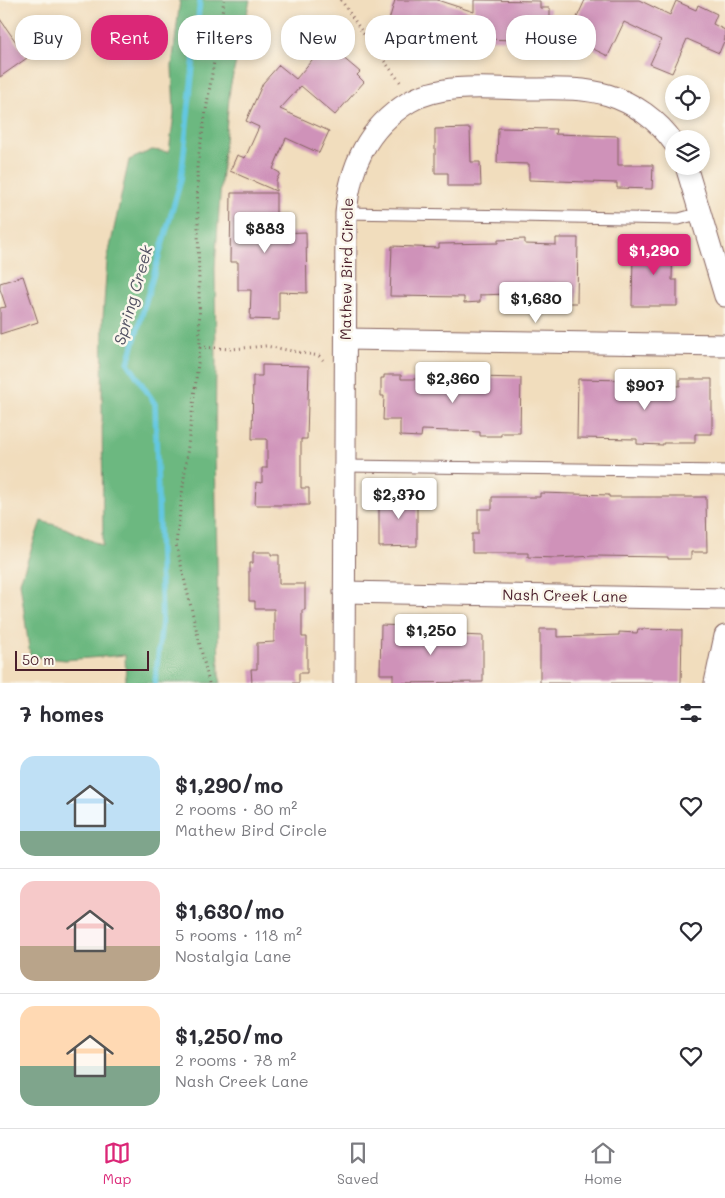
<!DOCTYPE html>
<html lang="en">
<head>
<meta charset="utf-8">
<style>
	body { margin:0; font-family:Mali,sans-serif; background:#f7f7f7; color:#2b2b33; height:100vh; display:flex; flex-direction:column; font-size:19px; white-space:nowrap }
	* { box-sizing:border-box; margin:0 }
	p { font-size:16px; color:#7c7c81 }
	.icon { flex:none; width:28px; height:28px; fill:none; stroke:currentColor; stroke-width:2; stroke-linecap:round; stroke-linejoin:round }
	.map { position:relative; height:683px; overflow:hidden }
	.side { display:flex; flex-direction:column; background:#fff; flex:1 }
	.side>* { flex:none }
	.banner { position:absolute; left:15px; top:15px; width:695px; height:45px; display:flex; gap:10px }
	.tools { position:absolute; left:665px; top:75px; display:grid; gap:10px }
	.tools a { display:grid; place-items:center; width:45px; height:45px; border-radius:50%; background:#fff; box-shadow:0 2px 8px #0003; font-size:25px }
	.scale { position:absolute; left:15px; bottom:12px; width:134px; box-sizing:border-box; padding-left:5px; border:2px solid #4a1f2b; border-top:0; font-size:14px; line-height:18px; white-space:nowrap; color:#4a1f2b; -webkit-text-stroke:4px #fbf7ec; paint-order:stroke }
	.price { position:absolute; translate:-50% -42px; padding:0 11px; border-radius:5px; background:#fff; color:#222; font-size:16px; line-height:32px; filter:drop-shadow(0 1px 2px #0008) }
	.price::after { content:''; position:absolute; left:50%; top:30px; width:15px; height:11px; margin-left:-8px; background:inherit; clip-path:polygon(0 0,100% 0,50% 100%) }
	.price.selected { background:#db2777; color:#fff }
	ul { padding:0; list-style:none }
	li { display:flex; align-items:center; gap:15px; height:125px; padding:0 20px }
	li+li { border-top:1px solid #e1e1e2 }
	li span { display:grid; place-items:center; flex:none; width:140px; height:100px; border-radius:15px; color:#555 }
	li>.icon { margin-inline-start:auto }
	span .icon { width:60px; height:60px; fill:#fffc; stroke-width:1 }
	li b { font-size:21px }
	h2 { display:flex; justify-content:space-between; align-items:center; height:60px; padding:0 20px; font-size:21px }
	.tag { padding:0 18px; border-radius:20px; background:#fff; box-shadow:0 2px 8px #0003; font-size:18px; line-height:45px }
	.tag.selected { background:#db2777; color:#fff }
	.dock { display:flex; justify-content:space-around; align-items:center; height:70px; border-top:1px solid #e1e1e2; background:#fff; font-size:14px; color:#7c7c81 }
	.dock a { display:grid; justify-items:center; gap:2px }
	.dock .selected { color:#db2777 }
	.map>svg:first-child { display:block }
	.forest { fill:#6cb880; stroke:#5b6c56 }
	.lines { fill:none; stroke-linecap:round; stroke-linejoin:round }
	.stream { stroke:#63c7e1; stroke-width:5.5 }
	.building { fill:#cf92b9 }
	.lane-casing { stroke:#84625e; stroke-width:13 }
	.street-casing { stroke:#84625e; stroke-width:23 }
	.path { stroke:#84625e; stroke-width:3; stroke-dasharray:1 4; stroke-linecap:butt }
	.lane { stroke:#fff; stroke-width:11 }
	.street { stroke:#fff; stroke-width:21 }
	.labels { text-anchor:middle; stroke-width:5; stroke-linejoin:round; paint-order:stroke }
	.street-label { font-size:15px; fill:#4a1f2b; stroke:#fbf7ec }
	.water-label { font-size:16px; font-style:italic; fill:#525162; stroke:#fbf7ec }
</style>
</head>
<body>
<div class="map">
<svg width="725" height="683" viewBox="0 0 725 683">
	<rect width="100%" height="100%" fill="#fbf7ec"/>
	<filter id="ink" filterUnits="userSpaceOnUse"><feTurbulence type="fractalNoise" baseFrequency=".02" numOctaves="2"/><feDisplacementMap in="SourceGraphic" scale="10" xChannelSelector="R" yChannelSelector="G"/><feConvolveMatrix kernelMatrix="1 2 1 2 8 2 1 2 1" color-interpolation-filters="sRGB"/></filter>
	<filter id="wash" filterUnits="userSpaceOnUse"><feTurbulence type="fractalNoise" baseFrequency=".0096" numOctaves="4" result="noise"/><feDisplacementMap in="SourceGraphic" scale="20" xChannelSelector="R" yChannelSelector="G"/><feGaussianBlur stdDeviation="1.12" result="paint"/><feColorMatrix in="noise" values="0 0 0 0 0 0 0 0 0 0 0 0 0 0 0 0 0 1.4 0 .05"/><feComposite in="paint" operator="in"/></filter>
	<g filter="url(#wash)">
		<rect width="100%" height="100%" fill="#f1ddbd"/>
		<path class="forest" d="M 180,0 L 250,0 L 230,88 L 221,182 L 215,267 L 216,362 L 215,447 L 219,675 L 221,683 L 126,683 L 125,655 L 65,660 L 30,656 L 20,582 L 41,521 L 65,528 L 103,546 L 102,397 L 103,318 L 107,261 L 129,160 L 152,150 L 169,152 L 174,114 L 172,66 Z"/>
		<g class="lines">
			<path class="stream" d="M 155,683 L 162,621 L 155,404 L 128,363 L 181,180 L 200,0"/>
		</g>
		<g id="blocks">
			<g class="building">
				<path d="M 395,0 L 437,0 L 474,12 L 474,0 L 540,1 L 540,8 L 550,8 L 550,26 L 533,26 L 533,47 L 516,47 L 516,40 L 482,39 L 424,21 L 414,51 L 399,47 L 401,40 L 389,36 L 394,22 L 389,20 Z"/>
				<path d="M 585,0 L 639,0 L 670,15 L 676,1 L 696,10 L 698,5 L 717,14 L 713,24 L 725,30 L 725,39 L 719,53 L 687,39 L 672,73 L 650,64 L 661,40 L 624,22 L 608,56 L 568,37 Z"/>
				<path d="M 0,19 L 27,58 L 0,77 Z"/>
				<path d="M 334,50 L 360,72 L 357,75 L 364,82 L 335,115 L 301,86 L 280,109 L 329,131 L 319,153 L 286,138 L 273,169 L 280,173 L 276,181 L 276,191 L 230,171 L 237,155 L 245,158 L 259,127 L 246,121 L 263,83 L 279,65 L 296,79 L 317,54 L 325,61 Z"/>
				<path d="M 470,128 L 471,162 L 480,162 L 481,186 L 448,186 L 448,173 L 435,173 L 435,129 Z"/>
				<path d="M 498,128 L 556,129 L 555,134 L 618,136 L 618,165 L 653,165 L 652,189 L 617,188 L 617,183 L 529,180 L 529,164 L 497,163 Z"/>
				<path d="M 231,193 L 276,193 L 276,233 L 306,232 L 307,293 L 279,292 L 279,320 L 250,319 L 251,290 L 238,290 L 238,262 L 230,262 Z"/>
				<path d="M 556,238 L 578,238 L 577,303 L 536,303 L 536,293 L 480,295 L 480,302 L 464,303 L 464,297 L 390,296 L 392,246 L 439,248 L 439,244 L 498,243 L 498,240 L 525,239 L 525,244 L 556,245 Z"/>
				<path d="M 646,241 L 673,242 L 672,280 L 677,280 L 677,306 L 632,306 L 633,254 L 646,254 Z"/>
				<path d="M 23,276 L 38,322 L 0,334 L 0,308 L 6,307 L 0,289 L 0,283 Z"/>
				<path d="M 262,365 L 309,366 L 307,439 L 301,439 L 301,488 L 309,488 L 309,505 L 255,505 L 256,482 L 262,483 L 262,468 L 267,468 L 267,439 L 252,439 L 253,376 L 262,376 Z"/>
				<path d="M 384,375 L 401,375 L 401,379 L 428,379 L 428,376 L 521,378 L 520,433 L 501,433 L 501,436 L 480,436 L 480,432 L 422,430 L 421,437 L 400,436 L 400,420 L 383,420 L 384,396 L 381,396 L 381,378 L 384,378 Z"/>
				<path d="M 625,378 L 642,379 L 641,384 L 680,386 L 680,379 L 712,379 L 712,434 L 695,434 L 695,443 L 663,443 L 663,445 L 637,444 L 637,439 L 577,438 L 578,379 L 625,380 Z"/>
				<path d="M 390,491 L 417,491 L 417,546 L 379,547 L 379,501 L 391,501 Z"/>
				<path d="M 540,493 L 609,495 L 609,497 L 706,497 L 707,552 L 691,552 L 691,559 L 668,559 L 668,557 L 594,556 L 557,558 L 528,557 L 528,553 L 472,553 L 472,534 L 478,534 L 478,509 L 492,509 L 492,497 L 540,497 Z"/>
				<path d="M 253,552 L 271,552 L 271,555 L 279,555 L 279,584 L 305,584 L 305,610 L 302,610 L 302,637 L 307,637 L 307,673 L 299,673 L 299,683 L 252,683 L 251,669 L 257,669 L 257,643 L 274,642 L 274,609 L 255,609 L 255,601 L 249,601 L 249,563 L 253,563 Z"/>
				<path d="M 381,625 L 405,626 L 405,631 L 442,631 L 442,627 L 460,628 L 460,635 L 483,636 L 483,682 L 393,683 L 393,674 L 380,674 Z"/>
				<path d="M 540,629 L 557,629 L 557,637 L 619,635 L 619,632 L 637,633 L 638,629 L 682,630 L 681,683 L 540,683 Z"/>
			</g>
		</g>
	</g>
	<g filter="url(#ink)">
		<use href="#blocks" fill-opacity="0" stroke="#84625e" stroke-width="1"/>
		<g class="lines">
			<g class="lane-casing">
				<g id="lane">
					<path d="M 346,213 L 679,219 L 701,213"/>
					<path d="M 345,466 L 725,471"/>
				</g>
			</g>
			<g class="street-casing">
				<g id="street">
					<path d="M 686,166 L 725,296"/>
					<path d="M 346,339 L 725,345"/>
					<path d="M 344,592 L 725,599"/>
					<path d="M 344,683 L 346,213 C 350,166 367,128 409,102 C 441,83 489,88 525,89 C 552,89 581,87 608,95 C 634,103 658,120 674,143"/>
					<path d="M 715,683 L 725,636"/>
				</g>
			</g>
			<g class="path">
				<path d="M 341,0 L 363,33 L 401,83"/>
				<path d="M 200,347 L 231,349 L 266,346 L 319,356 L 323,360"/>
				<path d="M 209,683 L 176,544 L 200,347 L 197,166 L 224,0"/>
			</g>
			<use href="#lane" class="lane"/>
			<use href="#street" class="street"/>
		</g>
	</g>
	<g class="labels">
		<g class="street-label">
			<text transform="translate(347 269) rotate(-89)" y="5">Mathew Bird Circle</text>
			<text transform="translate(565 596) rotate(1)" y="5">Nash Creek Lane</text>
		</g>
		<g class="water-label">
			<text transform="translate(133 295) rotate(-74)" y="6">Spring Creek</text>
		</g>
	</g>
</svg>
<div class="tools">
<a><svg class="icon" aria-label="locate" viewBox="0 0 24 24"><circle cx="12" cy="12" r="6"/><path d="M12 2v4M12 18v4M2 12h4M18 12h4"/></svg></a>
<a><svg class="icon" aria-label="layers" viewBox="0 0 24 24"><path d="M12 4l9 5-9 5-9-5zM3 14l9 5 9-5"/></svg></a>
</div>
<div class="scale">50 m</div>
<b class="price" style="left:265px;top:254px">$883</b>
<b class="price selected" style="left:654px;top:276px">$1,290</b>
<b class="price" style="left:536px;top:324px">$1,630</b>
<b class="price" style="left:453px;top:404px">$2,360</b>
<b class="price" style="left:645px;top:411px">$907</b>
<b class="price" style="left:399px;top:520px">$2,370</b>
<b class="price" style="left:431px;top:656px">$1,250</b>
<div class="banner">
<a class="tag">Buy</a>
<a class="tag selected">Rent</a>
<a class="tag">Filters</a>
<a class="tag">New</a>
<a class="tag">Apartment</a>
<a class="tag">House</a>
</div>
</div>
<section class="side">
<h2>7 homes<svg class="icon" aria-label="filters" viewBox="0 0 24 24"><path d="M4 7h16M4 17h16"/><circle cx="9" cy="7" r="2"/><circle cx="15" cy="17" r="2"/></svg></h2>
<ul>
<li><span style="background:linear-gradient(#bfe0f5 75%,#7fa58c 0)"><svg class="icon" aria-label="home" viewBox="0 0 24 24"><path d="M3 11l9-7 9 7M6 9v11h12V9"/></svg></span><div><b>$1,290/mo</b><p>2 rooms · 80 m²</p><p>Mathew Bird Circle</p></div><svg class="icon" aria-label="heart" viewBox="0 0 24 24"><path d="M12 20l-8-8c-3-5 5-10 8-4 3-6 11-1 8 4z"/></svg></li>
<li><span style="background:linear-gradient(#f6c9c9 65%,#b9a48a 0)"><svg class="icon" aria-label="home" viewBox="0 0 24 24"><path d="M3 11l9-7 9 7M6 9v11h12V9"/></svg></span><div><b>$1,630/mo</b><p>5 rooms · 118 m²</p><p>Nostalgia Lane</p></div><svg class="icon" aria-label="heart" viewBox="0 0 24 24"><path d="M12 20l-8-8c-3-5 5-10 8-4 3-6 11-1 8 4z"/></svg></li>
<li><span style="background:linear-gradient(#ffd9b3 60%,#7fa58c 0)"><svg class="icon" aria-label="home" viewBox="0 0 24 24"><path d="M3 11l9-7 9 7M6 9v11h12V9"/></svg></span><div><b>$1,250/mo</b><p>2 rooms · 78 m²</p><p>Nash Creek Lane</p></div><svg class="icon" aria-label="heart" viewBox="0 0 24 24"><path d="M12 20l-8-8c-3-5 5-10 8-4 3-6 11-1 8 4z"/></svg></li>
</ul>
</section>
<nav class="dock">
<a class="selected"><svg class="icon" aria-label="map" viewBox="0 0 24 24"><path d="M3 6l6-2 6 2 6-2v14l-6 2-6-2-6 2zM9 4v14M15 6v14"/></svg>Map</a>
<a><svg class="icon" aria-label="saved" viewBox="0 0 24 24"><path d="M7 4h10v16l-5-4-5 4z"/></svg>Saved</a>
<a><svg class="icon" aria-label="home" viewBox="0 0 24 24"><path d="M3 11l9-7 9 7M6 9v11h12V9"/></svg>Home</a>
</nav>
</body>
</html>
